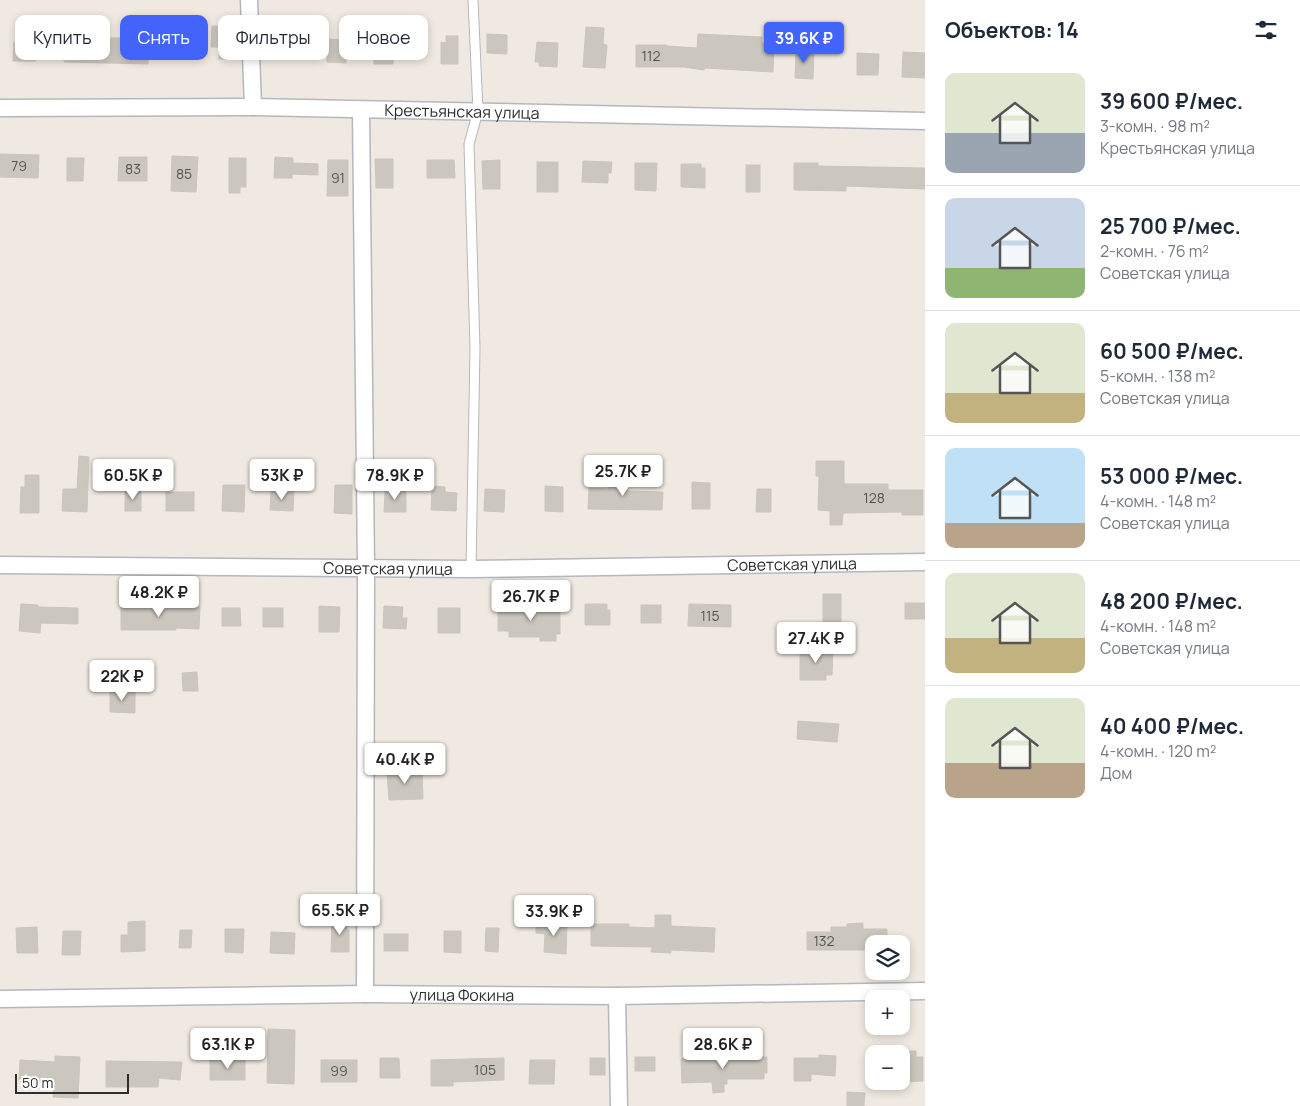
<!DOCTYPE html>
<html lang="ru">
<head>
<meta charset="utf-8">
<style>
	body { margin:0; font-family:Manrope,sans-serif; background:#f2f2f3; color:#1f2937; height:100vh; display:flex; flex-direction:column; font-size:19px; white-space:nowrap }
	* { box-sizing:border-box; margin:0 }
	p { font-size:16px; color:#747a83 }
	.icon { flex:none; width:28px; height:28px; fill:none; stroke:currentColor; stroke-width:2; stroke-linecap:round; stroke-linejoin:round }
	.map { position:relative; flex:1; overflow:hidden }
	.side { display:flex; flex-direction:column; background:#fff; width:375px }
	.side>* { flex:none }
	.guide { position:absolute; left:15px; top:15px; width:475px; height:45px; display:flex; gap:10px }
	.controls { position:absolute; left:865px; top:935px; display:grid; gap:10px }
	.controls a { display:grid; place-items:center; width:45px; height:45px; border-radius:10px; background:#fff; box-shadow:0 2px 8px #0003; font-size:25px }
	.scale { position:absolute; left:15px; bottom:12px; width:114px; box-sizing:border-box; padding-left:5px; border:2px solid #2e2e2e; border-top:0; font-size:14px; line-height:18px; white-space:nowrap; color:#2e2e2e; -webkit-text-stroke:4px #fff; paint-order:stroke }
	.price { position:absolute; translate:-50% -42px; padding:0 11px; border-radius:5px; background:#fff; color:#222; font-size:16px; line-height:32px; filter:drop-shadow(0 1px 2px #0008) }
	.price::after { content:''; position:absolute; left:50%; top:30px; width:15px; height:11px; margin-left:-8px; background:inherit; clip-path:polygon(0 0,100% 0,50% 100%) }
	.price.current { background:#4264fb; color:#fff }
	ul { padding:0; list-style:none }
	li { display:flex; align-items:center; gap:15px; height:125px; padding:0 20px }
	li+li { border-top:1px solid #e0e1e3 }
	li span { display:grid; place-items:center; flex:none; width:140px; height:100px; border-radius:10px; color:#555 }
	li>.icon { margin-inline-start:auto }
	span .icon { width:60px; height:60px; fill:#fffc; stroke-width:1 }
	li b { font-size:21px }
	h2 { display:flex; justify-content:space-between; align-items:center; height:60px; padding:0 20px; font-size:21px }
	.pill { padding:0 18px; border-radius:10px; background:#fff; box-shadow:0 2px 8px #0003; font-size:18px; line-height:45px }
	.pill.current { background:#4264fb; color:#fff }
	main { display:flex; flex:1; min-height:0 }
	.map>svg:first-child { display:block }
	.building { fill:#cbc7bf; stroke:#cbc5ba }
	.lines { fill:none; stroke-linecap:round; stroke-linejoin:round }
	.service-casing { stroke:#b4b7c1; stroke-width:11 }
	.minor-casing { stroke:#b4b7c1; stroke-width:19 }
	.service { stroke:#fff; stroke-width:9 }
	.minor { stroke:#fff; stroke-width:16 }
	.labels { text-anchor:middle; stroke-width:4; stroke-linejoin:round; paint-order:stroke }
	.number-label { font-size:14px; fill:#555452 }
	.street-label { font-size:16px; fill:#2e2e2e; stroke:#fff }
</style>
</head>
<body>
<main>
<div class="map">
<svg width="925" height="1106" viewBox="0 0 925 1106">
	<rect width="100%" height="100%" fill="#efe9e1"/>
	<g class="building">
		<path d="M 268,20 L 295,20 L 294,42 L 289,42 L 289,45 L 268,43 Z"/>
		<path d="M 212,26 L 239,27 L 238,59 L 219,59 L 219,47 L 211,47 Z"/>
		<path d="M 586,27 L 604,28 L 603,44 L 607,45 L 605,68 L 583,67 Z"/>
		<path d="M 375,34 L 394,35 L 393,64 L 374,64 Z"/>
		<path d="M 487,34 L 507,35 L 507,54 L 487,53 Z"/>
		<path d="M 698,34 L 762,37 L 762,43 L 774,43 L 773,72 L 705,68 L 704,70 L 684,67 L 636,67 L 636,45 L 667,45 L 667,46 L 697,48 Z"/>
		<path d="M 446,36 L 458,36 L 458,64 L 441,64 L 441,42 L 446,43 Z"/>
		<path d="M 78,38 L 148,38 L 148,64 L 64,62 L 65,40 L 78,40 Z"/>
		<path d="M 325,39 L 347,40 L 346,63 L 327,62 L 327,53 L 324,52 Z"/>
		<path d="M 14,42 L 36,42 L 36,61 L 13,61 Z"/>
		<path d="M 537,42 L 558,43 L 557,67 L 539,66 L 539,62 L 535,62 Z"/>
		<path d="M 796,50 L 814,51 L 813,79 L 795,78 Z"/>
		<path d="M 903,52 L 925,53 L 925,78 L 902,77 Z"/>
		<path d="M 857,53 L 879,54 L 878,75 L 857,75 Z"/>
		<path d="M 0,154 L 39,155 L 38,178 L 0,177 Z"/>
		<path d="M 172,156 L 198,157 L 196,192 L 171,191 Z"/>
		<path d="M 119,157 L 147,157 L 147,181 L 118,181 Z"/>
		<path d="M 275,157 L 293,158 L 293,163 L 318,164 L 318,175 L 292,174 L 292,178 L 274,178 Z"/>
		<path d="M 67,158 L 84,158 L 83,181 L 67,181 Z"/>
		<path d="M 229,158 L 246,158 L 246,187 L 240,187 L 240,193 L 229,193 Z"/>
		<path d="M 375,159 L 393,159 L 393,188 L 376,188 Z"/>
		<path d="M 328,160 L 348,160 L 348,196 L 327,196 Z"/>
		<path d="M 427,160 L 454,160 L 455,178 L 427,178 Z"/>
		<path d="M 500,160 L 500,189 L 483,189 L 482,161 Z"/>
		<path d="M 583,161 L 612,162 L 611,173 L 608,173 L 608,183 L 582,182 Z"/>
		<rect x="537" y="162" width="21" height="30"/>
		<path d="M 635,163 L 657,163 L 656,191 L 635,190 Z"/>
		<path d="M 794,163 L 818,163 L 818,166 L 925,168 L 925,189 L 846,186 L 846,191 L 794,190 Z"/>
		<path d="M 681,164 L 701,164 L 701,168 L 705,168 L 705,188 L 681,187 Z"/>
		<rect x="746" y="165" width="14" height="27"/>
		<path d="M 79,456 L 89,457 L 87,512 L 62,511 L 63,489 L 77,489 Z"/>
		<path d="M 816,461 L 844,461 L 844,484 L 888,484 L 888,490 L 923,490 L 923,515 L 902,515 L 902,512 L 843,513 L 842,525 L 830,525 L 830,511 L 818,510 L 819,476 L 816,476 Z"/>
		<path d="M 615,473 L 627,474 L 627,491 L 663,492 L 662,510 L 588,509 L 589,488 L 608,489 L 608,479 L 615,480 Z"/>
		<path d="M 25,475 L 39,475 L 39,513 L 20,513 L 21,487 L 25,487 Z"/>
		<path d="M 692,482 L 710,483 L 710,509 L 692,509 Z"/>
		<path d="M 223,485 L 245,485 L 244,512 L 222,511 Z"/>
		<path d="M 335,485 L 352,485 L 352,514 L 334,513 Z"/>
		<path d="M 432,486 L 445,487 L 445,492 L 457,493 L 456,511 L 431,510 Z"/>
		<path d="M 545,486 L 563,487 L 563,512 L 545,511 Z"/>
		<path d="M 485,489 L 505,490 L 504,512 L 484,511 Z"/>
		<path d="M 757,489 L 771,489 L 771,512 L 756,512 Z"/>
		<path d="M 271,490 L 294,491 L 293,511 L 270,510 Z"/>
		<path d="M 385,490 L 406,490 L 406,512 L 384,512 Z"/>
		<rect x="125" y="491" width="16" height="20"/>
		<rect x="166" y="492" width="28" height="19"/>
		<rect x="823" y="594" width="18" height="30"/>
		<rect x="905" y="603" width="20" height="16"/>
		<path d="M 21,604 L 38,605 L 38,607 L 78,608 L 78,624 L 41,623 L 40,633 L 19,631 Z"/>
		<path d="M 585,604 L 607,604 L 607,610 L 610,610 L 610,625 L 585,625 Z"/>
		<path d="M 689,604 L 731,605 L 731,627 L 688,626 Z"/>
		<rect x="641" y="605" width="20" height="18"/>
		<path d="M 121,606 L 200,607 L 199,629 L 176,628 L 176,630 L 121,630 Z"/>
		<path d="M 319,606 L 340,607 L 339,632 L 319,632 Z"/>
		<path d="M 384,606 L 403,607 L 402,618 L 407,618 L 406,629 L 383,628 Z"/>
		<path d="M 560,606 L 560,634 L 556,634 L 556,641 L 540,641 L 540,637 L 509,637 L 509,631 L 498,631 L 498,607 Z"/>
		<path d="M 222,608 L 240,608 L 241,626 L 222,626 Z"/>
		<rect x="263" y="608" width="20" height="19"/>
		<rect x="438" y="608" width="22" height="25"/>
		<path d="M 800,647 L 812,647 L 812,649 L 833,649 L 832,675 L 826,675 L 826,680 L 800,680 Z"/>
		<path d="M 197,672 L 198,691 L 183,691 L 182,673 Z"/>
		<path d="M 110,691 L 135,692 L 135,713 L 110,712 Z"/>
		<path d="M 798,721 L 839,724 L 837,742 L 797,739 Z"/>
		<path d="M 422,770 L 423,799 L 389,800 L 387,772 Z"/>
		<path d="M 655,915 L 671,915 L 671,926 L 715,928 L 714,952 L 671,950 L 671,953 L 651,952 L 652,947 L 591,946 L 591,924 L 629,924 L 629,927 L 655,928 Z"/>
		<path d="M 332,919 L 347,920 L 347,930 L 349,930 L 349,952 L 331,952 Z"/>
		<path d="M 145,921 L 145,951 L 121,952 L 121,935 L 128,935 L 128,922 Z"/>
		<path d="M 536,922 L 567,923 L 566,954 L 544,952 L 545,934 L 536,933 Z"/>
		<path d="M 863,923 L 863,929 L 887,929 L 887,944 L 874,944 L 874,950 L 807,950 L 807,932 L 831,932 L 831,927 L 847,927 L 847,924 Z"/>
		<path d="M 37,927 L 38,953 L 17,953 L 16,928 Z"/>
		<path d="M 486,928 L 499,928 L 498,952 L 485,951 Z"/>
		<path d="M 225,929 L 244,929 L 243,953 L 225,952 Z"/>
		<path d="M 180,930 L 192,930 L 191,948 L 179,948 Z"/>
		<path d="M 63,931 L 81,931 L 80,955 L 62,955 Z"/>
		<path d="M 444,931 L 461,931 L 461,953 L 444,952 Z"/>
		<path d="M 271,932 L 295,933 L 294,954 L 270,953 Z"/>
		<rect x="384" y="934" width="24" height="17"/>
		<path d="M 268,1029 L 295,1030 L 294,1084 L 267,1083 Z"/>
		<path d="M 901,1051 L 916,1051 L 916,1057 L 923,1057 L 923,1081 L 901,1082 Z"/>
		<path d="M 819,1055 L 836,1056 L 835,1076 L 811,1074 L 811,1081 L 794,1081 L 794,1058 L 819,1058 Z"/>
		<path d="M 55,1056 L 80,1057 L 78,1098 L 53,1097 L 54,1083 L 19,1081 L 20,1060 L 55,1062 Z"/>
		<rect x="635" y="1057" width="20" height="14"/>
		<path d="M 748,1057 L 767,1057 L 767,1073 L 764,1073 L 764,1079 L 727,1079 L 727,1084 L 724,1084 L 724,1092 L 713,1093 L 712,1082 L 682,1083 L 681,1059 Z"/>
		<path d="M 380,1058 L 399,1058 L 400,1078 L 380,1078 Z"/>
		<path d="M 504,1058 L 504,1080 L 453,1082 L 453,1086 L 431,1086 L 431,1060 Z"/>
		<rect x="590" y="1058" width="15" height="17"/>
		<rect x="210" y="1060" width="35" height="20"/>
		<rect x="321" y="1060" width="36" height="22"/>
		<path d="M 530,1060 L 555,1060 L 554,1084 L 529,1084 Z"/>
		<path d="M 106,1061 L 182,1062 L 180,1080 L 159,1078 L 158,1087 L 106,1087 Z"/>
		<path d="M 847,1092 L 865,1093 L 864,1106 L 847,1106 Z"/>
	</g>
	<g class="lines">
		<g class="service-casing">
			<path id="service" d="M 471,569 L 475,348 L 469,144 L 478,111 L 473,0"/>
		</g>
		<g class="minor-casing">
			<g id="minor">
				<path d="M 249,0 L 253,107"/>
				<path id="s1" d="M 0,108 L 253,107 L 925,121"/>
				<path d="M 361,110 L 366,568 L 365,994"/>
				<path id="s2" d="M 0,565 L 471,569 L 925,562"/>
				<path d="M 617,996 L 619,1106"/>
				<path id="s3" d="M 0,999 L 365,994 L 617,996 L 925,991"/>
			</g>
		</g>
		<use href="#service" class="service"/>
		<use href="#minor" class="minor"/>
	</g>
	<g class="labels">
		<g class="number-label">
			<text x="651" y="61">112</text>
			<text x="19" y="171">79</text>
			<text x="133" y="174">83</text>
			<text x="184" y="179">85</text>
			<text x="338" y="183">91</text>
			<text x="874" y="503">128</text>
			<text x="710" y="621">115</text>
			<text x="824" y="946">132</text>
			<text x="485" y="1075">105</text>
			<text x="339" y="1076">99</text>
		</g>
		<g class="street-label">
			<text dy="6" stroke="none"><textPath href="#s1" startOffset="462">Крестьянская улица</textPath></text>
			<text dy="6" stroke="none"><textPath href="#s2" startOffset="792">Советская улица</textPath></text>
			<text dy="6" stroke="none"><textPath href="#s2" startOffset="388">Советская улица</textPath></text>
			<text dy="6" stroke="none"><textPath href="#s3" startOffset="462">улица Фокина</textPath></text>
		</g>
	</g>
</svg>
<div class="controls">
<a><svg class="icon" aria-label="layers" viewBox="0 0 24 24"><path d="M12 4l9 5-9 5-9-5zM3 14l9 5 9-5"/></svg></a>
<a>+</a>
<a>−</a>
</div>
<div class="scale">50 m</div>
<b class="price current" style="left:804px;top:64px">39.6K ₽</b>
<b class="price" style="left:623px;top:497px">25.7K ₽</b>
<b class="price" style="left:133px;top:501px">60.5K ₽</b>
<b class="price" style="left:282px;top:501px">53K ₽</b>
<b class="price" style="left:395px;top:501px">78.9K ₽</b>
<b class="price" style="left:159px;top:618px">48.2K ₽</b>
<b class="price" style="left:531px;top:622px">26.7K ₽</b>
<b class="price" style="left:816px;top:664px">27.4K ₽</b>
<b class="price" style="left:122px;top:702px">22K ₽</b>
<b class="price" style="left:405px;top:785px">40.4K ₽</b>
<b class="price" style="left:340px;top:936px">65.5K ₽</b>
<b class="price" style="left:554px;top:937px">33.9K ₽</b>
<b class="price" style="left:228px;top:1070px">63.1K ₽</b>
<b class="price" style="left:723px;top:1070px">28.6K ₽</b>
<div class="guide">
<a class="pill">Купить</a>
<a class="pill current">Снять</a>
<a class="pill">Фильтры</a>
<a class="pill">Новое</a>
</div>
</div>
<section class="side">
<h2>Объектов: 14<svg class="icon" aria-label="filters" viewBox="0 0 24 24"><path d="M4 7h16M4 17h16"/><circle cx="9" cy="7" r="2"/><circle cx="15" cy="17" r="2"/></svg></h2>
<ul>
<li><span style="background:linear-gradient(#dfe7d0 60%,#9aa5b1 0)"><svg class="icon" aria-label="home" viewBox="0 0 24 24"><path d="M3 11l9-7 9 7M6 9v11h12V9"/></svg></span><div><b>39 600 ₽/мес.</b><p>3-комн. · 98 m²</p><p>Крестьянская улица</p></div></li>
<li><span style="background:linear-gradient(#c9d6e8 70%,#8fb573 0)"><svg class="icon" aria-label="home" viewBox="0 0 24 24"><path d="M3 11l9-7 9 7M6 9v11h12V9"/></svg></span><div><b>25 700 ₽/мес.</b><p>2-комн. · 76 m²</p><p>Советская улица</p></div></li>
<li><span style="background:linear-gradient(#dfe7d0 70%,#c2b280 0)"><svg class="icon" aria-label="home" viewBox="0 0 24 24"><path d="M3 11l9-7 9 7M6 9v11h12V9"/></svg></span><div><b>60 500 ₽/мес.</b><p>5-комн. · 138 m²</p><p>Советская улица</p></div></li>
<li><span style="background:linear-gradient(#bfe0f5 75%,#b9a48a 0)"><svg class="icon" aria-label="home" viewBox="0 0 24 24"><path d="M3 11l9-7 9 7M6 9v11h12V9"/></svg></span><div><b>53 000 ₽/мес.</b><p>4-комн. · 148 m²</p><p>Советская улица</p></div></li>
<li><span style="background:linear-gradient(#dfe7d0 65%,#c2b280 0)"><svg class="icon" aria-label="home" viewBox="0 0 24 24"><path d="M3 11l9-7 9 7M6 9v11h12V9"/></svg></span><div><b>48 200 ₽/мес.</b><p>4-комн. · 148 m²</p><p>Советская улица</p></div></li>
<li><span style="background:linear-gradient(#dfe7d0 65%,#b9a48a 0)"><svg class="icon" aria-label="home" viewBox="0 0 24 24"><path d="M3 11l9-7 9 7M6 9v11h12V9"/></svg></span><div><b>40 400 ₽/мес.</b><p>4-комн. · 120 m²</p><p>Дом</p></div></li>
</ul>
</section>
</main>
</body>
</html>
